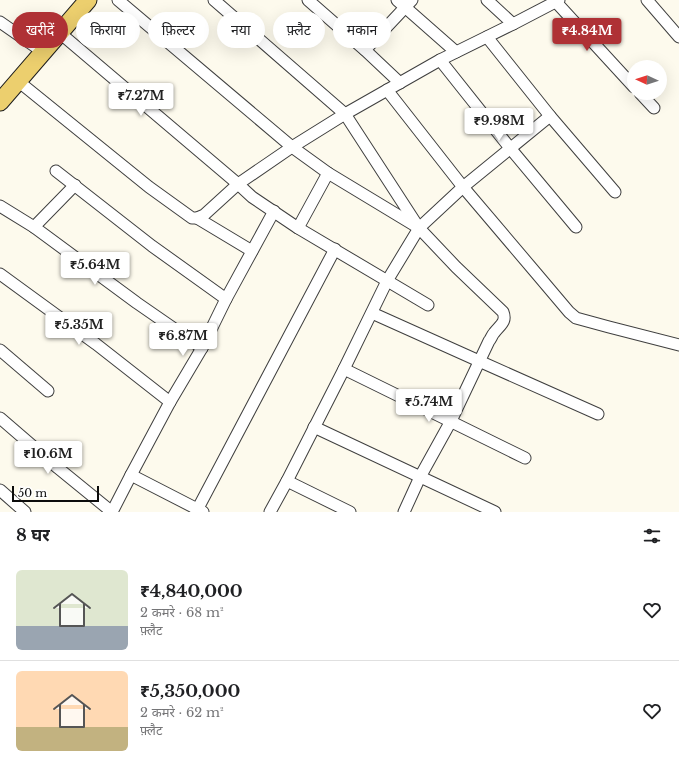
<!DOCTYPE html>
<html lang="hi">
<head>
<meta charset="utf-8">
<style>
	body { margin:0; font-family:"Libre Baskerville","Noto Sans Devanagari",serif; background:#f6f6f6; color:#202124; height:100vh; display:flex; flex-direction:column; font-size:15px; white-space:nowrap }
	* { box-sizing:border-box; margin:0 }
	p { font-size:13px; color:#757577 }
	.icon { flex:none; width:22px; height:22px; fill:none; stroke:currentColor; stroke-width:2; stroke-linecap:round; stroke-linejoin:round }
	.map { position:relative; height:512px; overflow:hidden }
	.panel { display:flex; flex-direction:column; background:#fff; flex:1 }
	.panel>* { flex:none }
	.top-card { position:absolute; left:12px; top:12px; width:400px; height:36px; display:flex; gap:8px }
	.needle { width:26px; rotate:273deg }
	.fabs { position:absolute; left:627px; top:60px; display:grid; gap:8px }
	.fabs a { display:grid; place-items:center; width:40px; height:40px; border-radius:50%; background:#fff; box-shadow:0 4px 16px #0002; font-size:20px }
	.scale { position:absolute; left:12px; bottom:10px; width:87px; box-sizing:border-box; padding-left:4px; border:2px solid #0c0c0c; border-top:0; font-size:11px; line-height:14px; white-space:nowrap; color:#0c0c0c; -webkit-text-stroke:3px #fff; paint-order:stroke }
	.price { position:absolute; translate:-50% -34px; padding:0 9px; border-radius:4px; background:#fff; color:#222; font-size:13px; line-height:26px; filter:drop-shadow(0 1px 2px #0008) }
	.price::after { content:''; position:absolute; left:50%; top:24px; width:12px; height:9px; margin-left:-6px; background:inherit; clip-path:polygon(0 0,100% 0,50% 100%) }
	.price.current { background:#af3135; color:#fff }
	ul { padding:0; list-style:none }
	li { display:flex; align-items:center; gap:12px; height:100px; padding:0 16px }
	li+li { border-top:1px solid #e0e0e0 }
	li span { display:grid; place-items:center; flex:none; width:112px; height:80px; border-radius:6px; color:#555 }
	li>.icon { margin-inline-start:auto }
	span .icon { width:48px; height:48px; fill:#fffc; stroke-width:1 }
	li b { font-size:17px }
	h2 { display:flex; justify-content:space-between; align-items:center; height:48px; padding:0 16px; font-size:17px }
	.pill { padding:0 14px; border-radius:18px; background:#fff; box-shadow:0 4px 16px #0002; font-size:14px; line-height:36px }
	.pill.current { background:#af3135; color:#fff }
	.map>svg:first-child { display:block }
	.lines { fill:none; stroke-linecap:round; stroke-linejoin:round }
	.street-casing { stroke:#3f3f3f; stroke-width:13 }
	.primary-casing { stroke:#1d1d1d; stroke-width:19 }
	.street { stroke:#fff; stroke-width:11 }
	.primary { stroke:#eccf6e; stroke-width:17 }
</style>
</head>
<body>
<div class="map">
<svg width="679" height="512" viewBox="0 0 679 512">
	<rect width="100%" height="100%" fill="#fdfaed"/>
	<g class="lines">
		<g class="street-casing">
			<g id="street">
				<path d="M 118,0 L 292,147 L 328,173 L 419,228 L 463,187 L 550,116"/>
				<path d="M 214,0 L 345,114 L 419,228 L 456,267 L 503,312 C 507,322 500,325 494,333 C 492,335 491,339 489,341 L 451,421 L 420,477 L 404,512"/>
				<path d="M 308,0 L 365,50 L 400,83"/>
				<path d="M 397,0 L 456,52"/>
				<path d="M 487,0 L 513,24"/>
				<path d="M 647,0 L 679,37"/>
				<path d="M 556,2 L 634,87"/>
				<path d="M 0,22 L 43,52"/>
				<path d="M 60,33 L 238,184 L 252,197 L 298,228 L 428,305"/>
				<path d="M 487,37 L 550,116 L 615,192"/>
				<path d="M 365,50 L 412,0"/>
				<path d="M 440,60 L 510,148 L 576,227"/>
				<path d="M 18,81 L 149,187 L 192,218 L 197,218 L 204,215 L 238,184 L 292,147 L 345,114 L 440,60 L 513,24 L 559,0"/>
				<path d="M 387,90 L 463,187 L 536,273 L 569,312 L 576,318 L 609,327 L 679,345"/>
				<path d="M 640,93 L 654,108"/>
				<path d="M 56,171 L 152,246 L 226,299"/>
				<path d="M 0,206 L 34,227 L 137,303 L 202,348"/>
				<path d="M 197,218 L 252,251"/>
				<path d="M 34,227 L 75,185"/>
				<path d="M 298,228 L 328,173"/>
				<path d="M 0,274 L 96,344 L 170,402"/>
				<path d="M 372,313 L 479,361 L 598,414"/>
				<path d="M 0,350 L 48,391"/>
				<path d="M 344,369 L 525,458"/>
				<path d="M 0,418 L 58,468 L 112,512"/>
				<path d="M 314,427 L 495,512"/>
				<path d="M 131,475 L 203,512"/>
				<path d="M 287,481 L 350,512"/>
				<path d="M 0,490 L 25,512"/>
				<path d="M 112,512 L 131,475 L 170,402 L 202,348 L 226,299 L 274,211"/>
				<path d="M 196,512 L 335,249"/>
				<path d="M 270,512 L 287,481 L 344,369 L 387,281 L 419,228"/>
			</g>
		</g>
		<g class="primary-casing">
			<path id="primary" d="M 0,102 L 88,0"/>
		</g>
		<use href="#street" class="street"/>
		<use href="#primary" class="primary"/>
	</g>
</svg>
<div class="fabs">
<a><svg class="needle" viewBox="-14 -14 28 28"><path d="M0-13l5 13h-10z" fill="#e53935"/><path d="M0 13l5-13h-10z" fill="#757577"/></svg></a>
</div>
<div class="scale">50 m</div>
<b class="price current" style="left:587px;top:52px">₹4.84M</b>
<b class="price" style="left:141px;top:117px">₹7.27M</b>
<b class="price" style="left:499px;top:142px">₹9.98M</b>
<b class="price" style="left:95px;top:286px">₹5.64M</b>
<b class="price" style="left:79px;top:346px">₹5.35M</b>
<b class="price" style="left:183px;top:357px">₹6.87M</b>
<b class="price" style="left:429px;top:423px">₹5.74M</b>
<b class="price" style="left:48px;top:475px">₹10.6M</b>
<div class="top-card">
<a class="pill current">खरीदें</a>
<a class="pill">किराया</a>
<a class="pill">फ़िल्टर</a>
<a class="pill">नया</a>
<a class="pill">फ़्लैट</a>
<a class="pill">मकान</a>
</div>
</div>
<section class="panel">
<h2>8 घर<svg class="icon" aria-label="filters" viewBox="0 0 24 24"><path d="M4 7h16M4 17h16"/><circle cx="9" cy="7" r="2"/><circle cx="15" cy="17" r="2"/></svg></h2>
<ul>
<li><span style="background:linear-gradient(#dfe7d0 70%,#9aa5b1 0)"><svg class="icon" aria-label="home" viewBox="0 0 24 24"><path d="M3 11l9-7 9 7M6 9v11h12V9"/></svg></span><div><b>₹4,840,000</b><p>2 कमरे · 68 m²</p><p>फ़्लैट</p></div><svg class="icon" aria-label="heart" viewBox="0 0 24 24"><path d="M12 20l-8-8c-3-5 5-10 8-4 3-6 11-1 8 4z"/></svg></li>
<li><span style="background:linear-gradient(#ffd9b3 70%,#c2b280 0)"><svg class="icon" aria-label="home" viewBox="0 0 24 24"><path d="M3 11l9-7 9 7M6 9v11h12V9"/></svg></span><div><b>₹5,350,000</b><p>2 कमरे · 62 m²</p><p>फ़्लैट</p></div><svg class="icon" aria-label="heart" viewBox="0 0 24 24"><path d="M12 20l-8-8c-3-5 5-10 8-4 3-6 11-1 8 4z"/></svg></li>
</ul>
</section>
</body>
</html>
